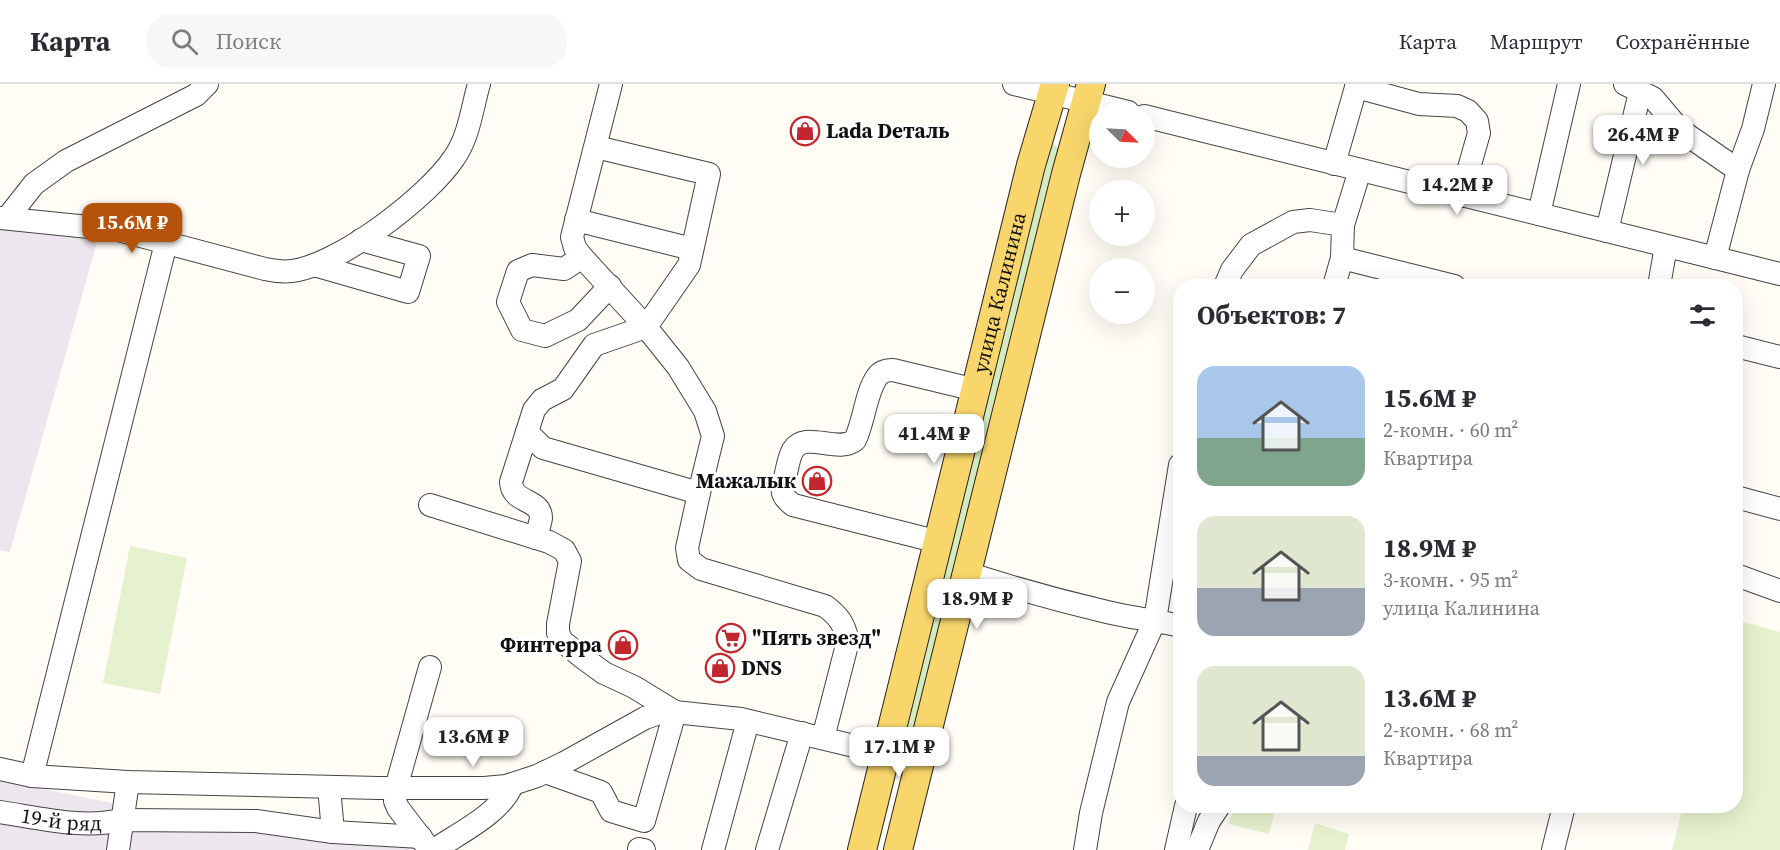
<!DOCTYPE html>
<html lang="ru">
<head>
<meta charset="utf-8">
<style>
	body { margin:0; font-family:"Source Serif 4",serif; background:#f7f7f7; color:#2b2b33; height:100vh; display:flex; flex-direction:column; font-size:22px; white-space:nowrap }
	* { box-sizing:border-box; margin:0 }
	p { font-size:20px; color:#7c7c81 }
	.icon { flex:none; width:33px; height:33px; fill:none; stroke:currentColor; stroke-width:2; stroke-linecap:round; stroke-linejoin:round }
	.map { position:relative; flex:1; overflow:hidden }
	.sheet { position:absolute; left:1173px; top:195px; width:570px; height:534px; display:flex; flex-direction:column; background:#fff; border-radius:24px; box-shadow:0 6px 24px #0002 }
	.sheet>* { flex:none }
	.needle { width:39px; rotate:114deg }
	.fabs { position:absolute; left:1089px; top:18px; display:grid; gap:12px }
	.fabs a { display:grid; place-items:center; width:66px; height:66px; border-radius:50%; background:#fff; box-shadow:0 6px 24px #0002; font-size:30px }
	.price { position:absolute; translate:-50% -51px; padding:0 14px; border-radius:12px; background:#fff; color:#222; font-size:20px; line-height:39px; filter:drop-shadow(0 2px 3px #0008) }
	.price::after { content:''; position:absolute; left:50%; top:36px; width:18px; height:14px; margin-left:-9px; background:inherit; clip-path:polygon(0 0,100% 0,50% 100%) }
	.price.current { background:#b45309; color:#fff }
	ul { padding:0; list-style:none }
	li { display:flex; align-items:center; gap:18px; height:150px; padding:0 24px }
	li span { display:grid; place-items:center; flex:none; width:168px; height:120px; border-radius:18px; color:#555 }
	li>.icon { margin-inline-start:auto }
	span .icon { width:72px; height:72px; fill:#fffc; stroke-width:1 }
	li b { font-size:26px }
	h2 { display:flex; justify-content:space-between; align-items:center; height:72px; padding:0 24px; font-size:26px }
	header { display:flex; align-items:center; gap:36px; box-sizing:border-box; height:84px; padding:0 30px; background:#fff; border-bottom:2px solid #e1e1e2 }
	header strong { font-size:28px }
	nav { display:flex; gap:33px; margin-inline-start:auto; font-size:21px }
	.search { width:420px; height:54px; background:#f7f7f7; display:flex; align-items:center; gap:15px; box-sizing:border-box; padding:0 21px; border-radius:24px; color:#7c7c81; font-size:22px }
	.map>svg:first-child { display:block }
	.industrial { fill:#eee6ef }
	.green { fill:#d5ebbd }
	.pitch { fill:#e6f2cf }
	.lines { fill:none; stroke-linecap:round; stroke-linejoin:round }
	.minor-casing { stroke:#444; stroke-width:24 }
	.major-casing { stroke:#222; stroke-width:30 }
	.minor { stroke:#fff; stroke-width:22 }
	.major { stroke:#f9d66b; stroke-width:28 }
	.labels { text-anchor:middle; stroke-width:6; stroke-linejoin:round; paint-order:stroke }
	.poi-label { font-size:21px; font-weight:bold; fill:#111; stroke:#fff; text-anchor:start }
	.street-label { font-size:21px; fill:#111; stroke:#fff }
</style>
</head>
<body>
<header>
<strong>Карта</strong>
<div class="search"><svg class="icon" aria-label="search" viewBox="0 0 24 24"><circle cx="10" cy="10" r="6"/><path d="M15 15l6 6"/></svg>Поиск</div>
<nav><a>Карта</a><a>Маршрут</a><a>Сохранённые</a></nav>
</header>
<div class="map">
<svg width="1780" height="766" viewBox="0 0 1780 766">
	<rect width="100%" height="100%" fill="#fffdf5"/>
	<g class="industrial">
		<path d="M 0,144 L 98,155 L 10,468 L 0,466 Z"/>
		<path d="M 0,696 L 122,721 L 146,731 L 437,766 L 0,766 Z"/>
	</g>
	<path class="green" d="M 1052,59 L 1060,66 L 915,652 L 904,650 Z"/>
	<g class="pitch">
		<path d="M 130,462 L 187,474 L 160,610 L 103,599 Z"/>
		<path d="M 1736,536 L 1780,548 L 1780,766 L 1672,766 L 1683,722 L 1736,722 Z"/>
		<path d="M 1234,722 L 1276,722 L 1269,750 L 1229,740 Z"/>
		<path d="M 1315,739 L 1349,750 L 1345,766 L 1308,766 Z"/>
	</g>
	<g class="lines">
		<g class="minor-casing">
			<g id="minor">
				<path d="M 611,0 L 572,153 L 575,164 L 582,173 L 646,243 L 678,283 L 705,327 L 713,352 L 699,409"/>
				<path d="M 1014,0 L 1128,28"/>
				<path d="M 1625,0 L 1653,14 L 1680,46 L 1738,86 L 1715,174"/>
				<path d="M 1356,3 L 1419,20 L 1457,22 L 1468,27 L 1477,37 L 1479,49 L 1461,112"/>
				<path d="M 1144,32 L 1780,190"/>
				<path d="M 596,63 L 709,90 L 689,181 L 646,243 L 594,261 L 563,305 L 542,316 L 534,326 L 527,348 L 543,364 L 699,409 L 687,464 L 689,476 L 701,485 L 825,522 C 839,532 844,540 848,557 L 823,654"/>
				<path d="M 1334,80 L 1357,0"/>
				<path d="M 1738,86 L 1753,45 L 1764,0"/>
				<path d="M 1539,130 L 1569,0"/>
				<path d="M 8,133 L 34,100 L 66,77 L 196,11 L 207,0"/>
				<path d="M 0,134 L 118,146 L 265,185 C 274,187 283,188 292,187 C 339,181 428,113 454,74 C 469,53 472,24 479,0"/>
				<path d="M 576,136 L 692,165"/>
				<path d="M 1607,147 L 1640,8"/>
				<path d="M 582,173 L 564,185 L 532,181 L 518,187 L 508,218 L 522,246 L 545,252 L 578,236 L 610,202"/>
				<path d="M 1342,174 L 1454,202"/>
				<path d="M 314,181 L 408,208 L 419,172 L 361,156"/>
				<path d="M 1225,202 L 1232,186 L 1251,161 L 1293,138 L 1310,136 L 1343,141"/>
				<path d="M 1334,202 L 1342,174 L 1343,141 L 1360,86"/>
				<path d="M 1659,202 L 1666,162"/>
				<path d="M 1736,262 L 1780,273"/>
				<path d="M 527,348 L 511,398 C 512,420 541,414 541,434 C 540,441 537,448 536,454"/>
				<path d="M 1736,413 L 1780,425"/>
				<path d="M 430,421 L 549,458 L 564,466 L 570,477 L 558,540 L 558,549 L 562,557 L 582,573 L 604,589 L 634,603 L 675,628 L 644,737 L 611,727 L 601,708 L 545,688"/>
				<path d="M 939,458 L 793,421 C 784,414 780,409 784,397 C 787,388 788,374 793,366 C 805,346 838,370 855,356 C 864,338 866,308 877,293 C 881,287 887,286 893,286 L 976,306"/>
				<path d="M 967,489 C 1013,504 1060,517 1107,528 C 1131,534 1156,536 1180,542"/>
				<path d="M 1736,491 L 1780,507"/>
				<path d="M 430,583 L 396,704 L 395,717 L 398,724 L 430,766"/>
				<path d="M 0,685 L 32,692 L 128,698 L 379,704 L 484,704 L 506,702 L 537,692 L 564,679 L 645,634 L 665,627 L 741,635 L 921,678"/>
				<path d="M 32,692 L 166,159"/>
				<path d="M 329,703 L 333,748"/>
				<path id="s1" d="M 0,728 C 40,734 82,745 122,736 L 256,737 L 333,748 L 421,753"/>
				<path d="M 639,765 L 644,766"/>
				<path d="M 118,766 L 128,698"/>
				<path d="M 434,766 C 459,749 501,729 512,701"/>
				<path d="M 713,766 L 748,637"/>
				<path d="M 767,766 L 802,649"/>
				<path d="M 1085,766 L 1091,729 L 1118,618 L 1155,536 L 1180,381"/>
				<path d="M 1176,766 L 1186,722"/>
				<path d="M 1197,766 L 1209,737 L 1219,722"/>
				<path d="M 1553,766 L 1564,722"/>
			</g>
		</g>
		<g class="major-casing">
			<g id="major">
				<path id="s2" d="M 862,766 L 1031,81 L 1055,0"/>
				<path d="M 898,766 L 1066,90 L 1091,0"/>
			</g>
		</g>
		<use href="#minor" class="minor"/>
		<use href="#major" class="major"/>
	</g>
	<defs>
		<g id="shop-ring" transform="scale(1.5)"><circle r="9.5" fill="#fff" stroke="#c4262e" stroke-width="1.5"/><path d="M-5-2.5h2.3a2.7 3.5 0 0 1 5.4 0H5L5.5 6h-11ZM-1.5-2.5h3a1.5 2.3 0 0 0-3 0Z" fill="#c4262e"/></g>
		<g id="supermarket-ring" transform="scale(1.5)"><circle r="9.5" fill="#fff" stroke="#c4262e" stroke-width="1.5"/><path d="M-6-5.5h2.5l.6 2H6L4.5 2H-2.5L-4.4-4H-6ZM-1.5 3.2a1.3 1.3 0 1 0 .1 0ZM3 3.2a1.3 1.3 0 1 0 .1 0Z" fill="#c4262e"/></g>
	</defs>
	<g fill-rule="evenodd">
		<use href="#shop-ring" x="805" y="47"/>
		<use href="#shop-ring" x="817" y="397"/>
		<use href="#supermarket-ring" x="731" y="554"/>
		<use href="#shop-ring" x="623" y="561"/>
		<use href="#shop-ring" x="720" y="584"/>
	</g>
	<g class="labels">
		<g class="poi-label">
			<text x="826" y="54">Lada Dеталь</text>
			<text x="796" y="404" text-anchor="end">Мажалык</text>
			<text x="752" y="561">"Пять звезд"</text>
			<text x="602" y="568" text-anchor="end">Финтерра</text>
			<text x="741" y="591">DNS</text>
		</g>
		<g class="street-label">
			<text dy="7" stroke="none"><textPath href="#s2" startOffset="574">улица Калинина</textPath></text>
			<text dy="7" stroke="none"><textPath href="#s1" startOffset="62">19-й ряд</textPath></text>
		</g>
	</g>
</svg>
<div class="fabs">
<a><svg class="needle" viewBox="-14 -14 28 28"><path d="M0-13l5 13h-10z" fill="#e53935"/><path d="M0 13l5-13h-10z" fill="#7c7c81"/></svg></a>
<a>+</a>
<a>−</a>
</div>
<b class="price" style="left:1643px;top:82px">26.4M ₽</b>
<b class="price" style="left:1457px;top:132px">14.2M ₽</b>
<b class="price current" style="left:132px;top:170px">15.6M ₽</b>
<b class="price" style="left:934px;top:381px">41.4M ₽</b>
<b class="price" style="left:977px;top:546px">18.9M ₽</b>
<b class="price" style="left:473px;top:684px">13.6M ₽</b>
<b class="price" style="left:899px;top:694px">17.1M ₽</b>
<section class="sheet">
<h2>Объектов: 7<svg class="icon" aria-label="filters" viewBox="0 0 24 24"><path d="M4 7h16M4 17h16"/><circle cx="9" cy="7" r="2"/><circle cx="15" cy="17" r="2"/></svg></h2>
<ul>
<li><span style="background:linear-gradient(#a9c7e8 60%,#7fa58c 0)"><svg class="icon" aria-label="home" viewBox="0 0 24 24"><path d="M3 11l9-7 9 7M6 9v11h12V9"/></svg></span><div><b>15.6M ₽</b><p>2-комн. · 60 m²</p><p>Квартира</p></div></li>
<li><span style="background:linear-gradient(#dfe7d0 60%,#9aa5b1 0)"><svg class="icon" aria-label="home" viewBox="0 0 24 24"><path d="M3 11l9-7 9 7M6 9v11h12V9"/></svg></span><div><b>18.9M ₽</b><p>3-комн. · 95 m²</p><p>улица Калинина</p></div></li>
<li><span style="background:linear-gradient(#dfe7d0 75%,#9aa5b1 0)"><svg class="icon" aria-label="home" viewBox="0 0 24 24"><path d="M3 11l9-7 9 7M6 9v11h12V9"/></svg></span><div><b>13.6M ₽</b><p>2-комн. · 68 m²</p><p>Квартира</p></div></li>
</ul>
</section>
</div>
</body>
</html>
